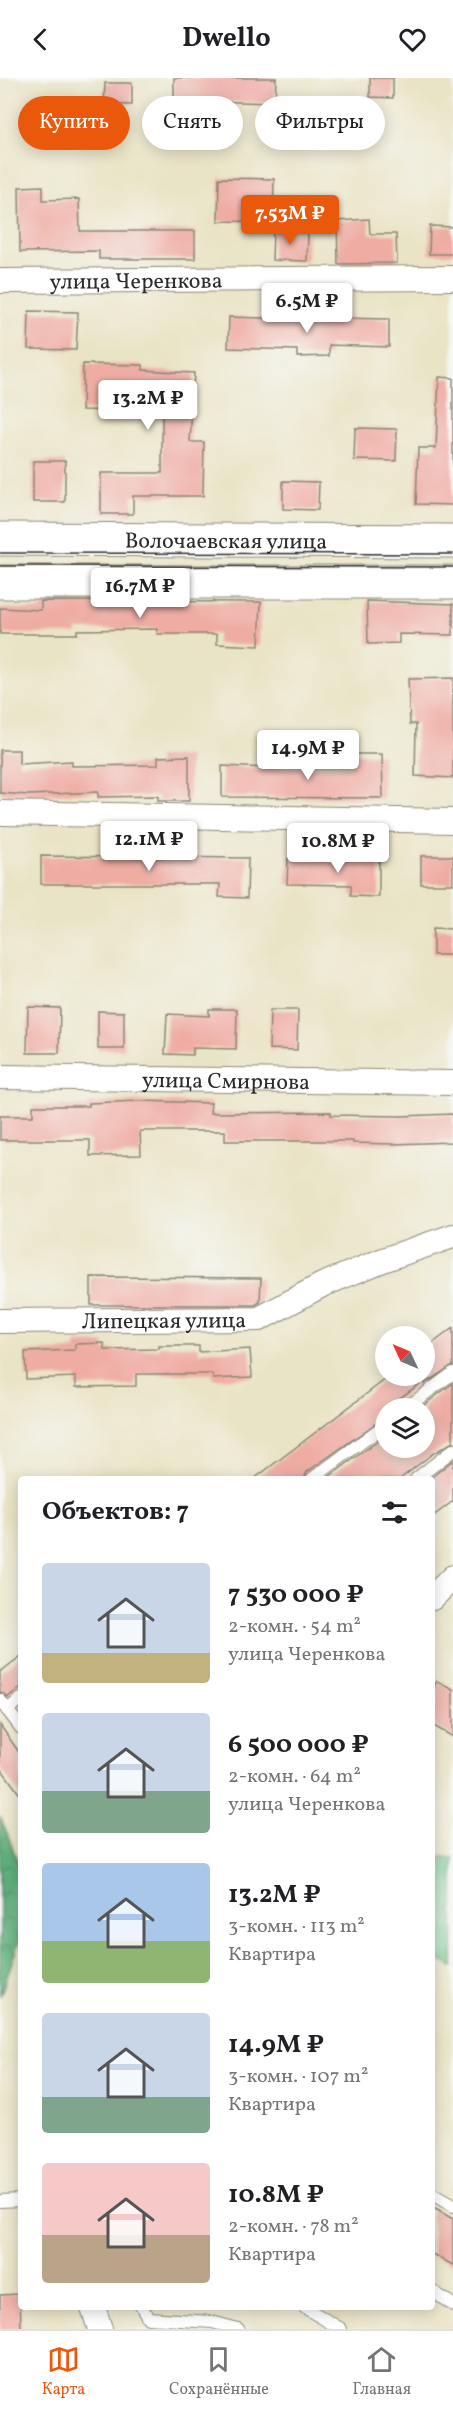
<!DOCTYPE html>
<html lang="ru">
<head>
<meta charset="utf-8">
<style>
	body { margin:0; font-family:Vollkorn,serif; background:#f6f6f6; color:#202124; height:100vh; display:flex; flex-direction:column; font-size:22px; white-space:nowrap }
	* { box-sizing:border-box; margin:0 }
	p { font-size:20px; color:#757577 }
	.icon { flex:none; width:33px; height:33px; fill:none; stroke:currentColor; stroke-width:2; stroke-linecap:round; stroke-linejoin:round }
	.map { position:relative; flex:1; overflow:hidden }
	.details { position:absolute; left:18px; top:1398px; width:417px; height:834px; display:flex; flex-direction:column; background:#fff; border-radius:6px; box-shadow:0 3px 15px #0003 }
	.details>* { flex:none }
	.hud { position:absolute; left:18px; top:18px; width:417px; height:54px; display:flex; gap:12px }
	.needle { width:39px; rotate:314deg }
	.fabs { position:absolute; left:375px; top:1248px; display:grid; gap:12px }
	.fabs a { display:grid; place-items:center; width:60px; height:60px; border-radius:50%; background:#fff; box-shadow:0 3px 15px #0003; font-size:30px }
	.price { position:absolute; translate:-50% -51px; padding:0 14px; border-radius:6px; background:#fff; color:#222; font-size:20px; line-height:39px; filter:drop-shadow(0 2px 3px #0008) }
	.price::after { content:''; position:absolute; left:50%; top:36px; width:18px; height:14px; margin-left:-9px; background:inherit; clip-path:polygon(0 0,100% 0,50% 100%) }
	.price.current { background:#ea580c; color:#fff }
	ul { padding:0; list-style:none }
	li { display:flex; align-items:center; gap:18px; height:150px; padding:0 24px }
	li span { display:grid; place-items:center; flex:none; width:168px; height:120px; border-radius:6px; color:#555 }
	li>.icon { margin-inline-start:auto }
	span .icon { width:72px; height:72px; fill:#fffc; stroke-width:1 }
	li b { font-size:26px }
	h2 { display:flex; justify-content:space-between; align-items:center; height:72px; padding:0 24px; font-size:26px }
	.tag { padding:0 21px; border-radius:27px; background:#fff; box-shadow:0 3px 15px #0003; font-size:21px; line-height:54px }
	.tag.current { background:#ea580c; color:#fff }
	header { display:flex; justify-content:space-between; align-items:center; height:78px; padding:0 24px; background:#fff; font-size:27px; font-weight:700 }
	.tabs { display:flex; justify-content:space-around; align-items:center; height:84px; border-top:2px solid #e0e0e0; background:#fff; font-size:16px; color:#757577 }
	.tabs a { display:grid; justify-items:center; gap:3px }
	.tabs .current { color:#ea580c }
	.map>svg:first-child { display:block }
	.forest { fill:url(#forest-crowns); stroke:#456e53; stroke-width:1.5 }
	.pitch { fill:#74cc91; stroke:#507c5e; stroke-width:1.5 }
	.building { fill:#efaca3 }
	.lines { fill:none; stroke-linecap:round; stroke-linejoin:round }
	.lane-casing { stroke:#8a8878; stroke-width:14 }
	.street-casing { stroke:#8a8878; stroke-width:26 }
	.secondary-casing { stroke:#8a8878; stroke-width:35 }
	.lane { stroke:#fff; stroke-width:12 }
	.street { stroke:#fff; stroke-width:24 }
	.secondary { stroke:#fff; stroke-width:33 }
	.tram { stroke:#2b2b2b; stroke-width:1.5 }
	.labels { text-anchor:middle; stroke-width:4.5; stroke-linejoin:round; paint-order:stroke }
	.street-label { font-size:22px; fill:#2b2b2b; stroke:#f6f6f2 }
</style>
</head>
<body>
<header><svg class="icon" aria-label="back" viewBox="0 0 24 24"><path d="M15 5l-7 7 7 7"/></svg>Dwello<svg class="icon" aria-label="heart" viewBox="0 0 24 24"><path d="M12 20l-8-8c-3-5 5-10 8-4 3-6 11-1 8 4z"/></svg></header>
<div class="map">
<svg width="453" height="2251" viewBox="0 0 453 2251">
	<defs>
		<pattern id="forest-crowns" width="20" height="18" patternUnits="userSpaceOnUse" patternTransform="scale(1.5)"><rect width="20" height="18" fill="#5fb07b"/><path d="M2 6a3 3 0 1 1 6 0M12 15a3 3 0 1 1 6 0" fill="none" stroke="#4f8f65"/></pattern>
	</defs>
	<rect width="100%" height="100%" fill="#f6f6f2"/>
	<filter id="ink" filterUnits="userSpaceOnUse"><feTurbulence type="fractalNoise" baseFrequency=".0167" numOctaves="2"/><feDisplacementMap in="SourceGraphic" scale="12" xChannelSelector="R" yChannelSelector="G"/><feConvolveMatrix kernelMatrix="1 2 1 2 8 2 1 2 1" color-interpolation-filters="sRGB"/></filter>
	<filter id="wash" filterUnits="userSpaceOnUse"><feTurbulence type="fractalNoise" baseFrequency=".008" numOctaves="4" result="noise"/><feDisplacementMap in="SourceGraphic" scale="24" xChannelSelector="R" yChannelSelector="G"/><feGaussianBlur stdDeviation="1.35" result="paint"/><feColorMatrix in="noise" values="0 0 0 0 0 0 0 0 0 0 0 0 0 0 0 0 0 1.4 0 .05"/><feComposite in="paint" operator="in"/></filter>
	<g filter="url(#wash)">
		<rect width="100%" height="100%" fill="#eae4c6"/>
		<path class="forest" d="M 0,1738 L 21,1792 L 21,1858 L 0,1918 Z"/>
		<path class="pitch" d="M 442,1779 L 453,1780 L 453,1889 L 432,1878 L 432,1783 Z"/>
		<g id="blocks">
			<g class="building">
				<path d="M 174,0 L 276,0 L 275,25 L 209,23 L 209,32 L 174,31 Z"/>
				<path d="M 370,0 L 393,0 L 393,20 L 370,19 Z"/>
				<path d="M 105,5 L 132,5 L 132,27 L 104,26 Z"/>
				<path d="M 219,100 L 274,101 L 273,144 L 218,143 Z"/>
				<path d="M 43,108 L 43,122 L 79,121 L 80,153 L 195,153 L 195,181 L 99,181 L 99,173 L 20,174 L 19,109 Z"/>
				<path d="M 369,141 L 370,156 L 396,156 L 397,185 L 338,186 L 337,143 Z"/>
				<path d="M 430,148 L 453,149 L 453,176 L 429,176 Z"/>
				<path d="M 273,154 L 308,155 L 307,183 L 272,182 Z"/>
				<path d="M 29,233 L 78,234 L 76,272 L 28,271 Z"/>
				<path d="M 329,237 L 329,240 L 389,241 L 389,269 L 329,267 L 329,278 L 297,279 L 297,272 L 228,270 L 229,239 L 296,241 L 296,238 Z"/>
				<path d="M 83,286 L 143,287 L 143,292 L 194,295 L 190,364 L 204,364 L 203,418 L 133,418 L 133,436 L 101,436 L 101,395 L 162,395 L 162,334 L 82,332 Z"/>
				<path d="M 439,299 L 453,300 L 453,427 L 416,426 L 418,370 L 436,370 Z"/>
				<path d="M 355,350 L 397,351 L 396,383 L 354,382 Z"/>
				<rect x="33" y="383" width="32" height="41"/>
				<path d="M 283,403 L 319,404 L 318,432 L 283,431 Z"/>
				<path d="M 41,523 L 261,524 L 259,568 L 217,566 L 217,556 L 157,556 L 157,551 L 77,552 L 77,556 L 0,556 L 0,530 L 41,532 Z"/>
				<path d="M 367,523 L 453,526 L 453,557 L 399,556 L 399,565 L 368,566 Z"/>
				<path d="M 453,600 L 453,700 L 415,698 L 416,646 L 410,646 L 408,601 Z"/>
				<path d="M 0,672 L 19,672 L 19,686 L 72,683 L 72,688 L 158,687 L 158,679 L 189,678 L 189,723 L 158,723 L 158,718 L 98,719 L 98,714 L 29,717 L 0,715 Z"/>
				<path d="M 351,676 L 382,676 L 383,720 L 222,719 L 222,688 L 267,690 L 351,688 Z"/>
				<path d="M 41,778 L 248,780 L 247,820 L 219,819 L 220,806 L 41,806 Z"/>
				<path d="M 351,778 L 379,779 L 379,819 L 351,818 L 351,807 L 287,806 L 288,780 L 351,781 Z"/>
				<rect x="421" y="778" width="32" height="28"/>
				<path d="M 433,850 L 453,851 L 453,877 L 433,877 Z"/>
				<path d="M 28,929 L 60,930 L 59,975 L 27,975 Z"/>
				<path d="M 209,931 L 237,931 L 236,971 L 193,970 L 193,977 L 165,976 L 167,936 L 209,938 Z"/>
				<path d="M 270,932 L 298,932 L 297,972 L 269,971 Z"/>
				<path d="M 98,933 L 124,934 L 124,971 L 98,971 Z"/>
				<path d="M 140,1023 L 211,1025 L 210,1035 L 331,1034 L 331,1037 L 401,1038 L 453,1036 L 453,1064 L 393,1066 L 353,1065 L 353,1063 L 225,1063 L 225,1053 L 140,1053 L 141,1077 L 90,1078 L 90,1062 L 0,1062 L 0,1038 L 33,1038 L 33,1028 L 89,1028 L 89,1025 Z"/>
				<path d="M 91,1199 L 261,1200 L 260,1224 L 255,1227 L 91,1227 Z"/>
				<path d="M 453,1250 L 453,1287 L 424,1306 L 424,1303 L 386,1330 L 386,1338 L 307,1394 L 304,1401 L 254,1401 L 390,1298 L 424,1298 L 424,1272 Z"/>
				<path d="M 104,1265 L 105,1272 L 159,1271 L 159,1268 L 199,1268 L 199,1274 L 250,1271 L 252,1299 L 213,1301 L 212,1296 L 136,1296 L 136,1308 L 76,1309 L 76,1299 L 26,1301 L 25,1274 L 75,1272 L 75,1266 Z"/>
				<path d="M 453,1305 L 453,1364 L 432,1376 L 400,1401 L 326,1401 L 386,1357 L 386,1370 L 424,1370 L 424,1327 Z"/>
				<path d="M 453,1382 L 453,1423 L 432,1439 L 432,1399 Z"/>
				<path d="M 21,1578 L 21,1609 L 8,1619 L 0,1614 L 0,1594 Z"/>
				<path d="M 437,1603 L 453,1611 L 453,1659 L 432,1647 L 432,1612 Z"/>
				<path d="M 0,1647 L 21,1677 L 21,1718 L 0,1689 Z"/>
				<path d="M 432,2129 L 453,2141 L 453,2187 L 432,2176 Z"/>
				<path d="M 20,2216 L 21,2251 L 0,2251 L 0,2217 Z"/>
			</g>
		</g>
	</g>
	<g filter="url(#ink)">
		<use href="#blocks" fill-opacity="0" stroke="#8a8878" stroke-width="1.5"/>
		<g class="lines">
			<g class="lane-casing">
				<g id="lane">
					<path d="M 406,1330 L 453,1295"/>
					<path d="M 312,1401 L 386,1346"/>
					<path d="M 416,1401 L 453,1372"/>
					<path d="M 0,1622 L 21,1650"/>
					<path d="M 7,1632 L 21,1621"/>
					<path d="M 432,2116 L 453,2128"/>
					<path d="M 0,2123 L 21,2122"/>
					<path d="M 432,2213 L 453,2227"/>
					<path d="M 142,2229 L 148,2240 L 212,2244 L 238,2251"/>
					<path d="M 304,2229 L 341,2251"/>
				</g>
			</g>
			<g class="street-casing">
				<g id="street">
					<path id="s1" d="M 0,203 L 453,200"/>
					<path d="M 0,735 L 453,743"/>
					<path id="s2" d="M 0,999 L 453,1005"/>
					<path id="s3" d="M 0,1243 L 259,1241 L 322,1207 L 383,1182 L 453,1158"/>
					<path d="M 432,1520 L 453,1499"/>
					<path d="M 93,2229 L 100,2251"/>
				</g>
			</g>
			<g class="secondary-casing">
				<g id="secondary">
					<path id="s4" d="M 0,461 L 453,463"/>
					<path d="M 0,504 L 453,504"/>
				</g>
			</g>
			<use href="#lane" class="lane"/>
			<use href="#street" class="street"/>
			<use href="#secondary" class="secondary"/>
			<g class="tram">
				<path d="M 0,475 L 453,476"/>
				<path d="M 0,488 L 453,489"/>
			</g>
		</g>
	</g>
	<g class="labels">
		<g class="street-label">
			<text dy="8" stroke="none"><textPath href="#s1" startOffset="136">улица Черенкова</textPath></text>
			<text dy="8" stroke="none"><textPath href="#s4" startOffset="226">Волочаевская улица</textPath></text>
			<text dy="8" stroke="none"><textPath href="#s2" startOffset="226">улица Смирнова</textPath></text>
			<text dy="8" stroke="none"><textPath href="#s3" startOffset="164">Липецкая улица</textPath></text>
		</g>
	</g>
</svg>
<div class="fabs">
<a><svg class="needle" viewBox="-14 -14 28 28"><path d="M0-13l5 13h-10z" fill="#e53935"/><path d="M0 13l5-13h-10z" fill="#757577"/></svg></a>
<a><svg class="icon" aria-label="layers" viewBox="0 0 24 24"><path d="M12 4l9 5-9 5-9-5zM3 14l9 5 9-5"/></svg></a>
</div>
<b class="price current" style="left:290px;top:168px">7.53M ₽</b>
<b class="price" style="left:307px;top:256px">6.5M ₽</b>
<b class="price" style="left:148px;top:353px">13.2M ₽</b>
<b class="price" style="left:140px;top:541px">16.7M ₽</b>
<b class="price" style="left:308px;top:703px">14.9M ₽</b>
<b class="price" style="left:149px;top:794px">12.1M ₽</b>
<b class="price" style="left:338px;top:796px">10.8M ₽</b>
<div class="hud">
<a class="tag current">Купить</a>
<a class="tag">Снять</a>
<a class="tag">Фильтры</a>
</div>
<section class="details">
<h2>Объектов: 7<svg class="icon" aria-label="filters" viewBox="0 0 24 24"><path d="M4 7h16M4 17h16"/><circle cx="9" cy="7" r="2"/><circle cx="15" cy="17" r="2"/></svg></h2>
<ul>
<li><span style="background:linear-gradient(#c9d6e8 75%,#c2b280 0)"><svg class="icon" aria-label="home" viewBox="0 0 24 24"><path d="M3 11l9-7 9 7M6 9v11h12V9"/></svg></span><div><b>7 530 000 ₽</b><p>2-комн. · 54 m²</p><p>улица Черенкова</p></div></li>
<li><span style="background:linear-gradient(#c9d6e8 65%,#7fa58c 0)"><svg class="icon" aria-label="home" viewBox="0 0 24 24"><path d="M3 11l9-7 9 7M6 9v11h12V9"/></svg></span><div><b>6 500 000 ₽</b><p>2-комн. · 64 m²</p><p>улица Черенкова</p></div></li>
<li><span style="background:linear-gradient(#a9c7e8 65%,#8fb573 0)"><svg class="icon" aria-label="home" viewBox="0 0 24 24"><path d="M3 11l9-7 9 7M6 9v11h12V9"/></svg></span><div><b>13.2M ₽</b><p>3-комн. · 113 m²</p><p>Квартира</p></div></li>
<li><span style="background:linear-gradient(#c9d6e8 70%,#7fa58c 0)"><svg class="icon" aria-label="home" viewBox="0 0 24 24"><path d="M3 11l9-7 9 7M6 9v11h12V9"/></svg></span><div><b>14.9M ₽</b><p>3-комн. · 107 m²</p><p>Квартира</p></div></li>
<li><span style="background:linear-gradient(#f6c9c9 60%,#b9a48a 0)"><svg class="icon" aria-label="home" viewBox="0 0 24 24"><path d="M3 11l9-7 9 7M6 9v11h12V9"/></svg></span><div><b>10.8M ₽</b><p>2-комн. · 78 m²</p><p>Квартира</p></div></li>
</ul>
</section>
</div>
<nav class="tabs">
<a class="current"><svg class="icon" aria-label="map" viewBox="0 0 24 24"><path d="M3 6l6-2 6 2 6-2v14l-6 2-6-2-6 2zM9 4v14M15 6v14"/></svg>Карта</a>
<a><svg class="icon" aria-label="saved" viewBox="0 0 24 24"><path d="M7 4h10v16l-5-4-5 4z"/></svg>Сохранённые</a>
<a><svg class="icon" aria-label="home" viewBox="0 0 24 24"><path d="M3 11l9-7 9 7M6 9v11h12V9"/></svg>Главная</a>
</nav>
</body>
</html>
